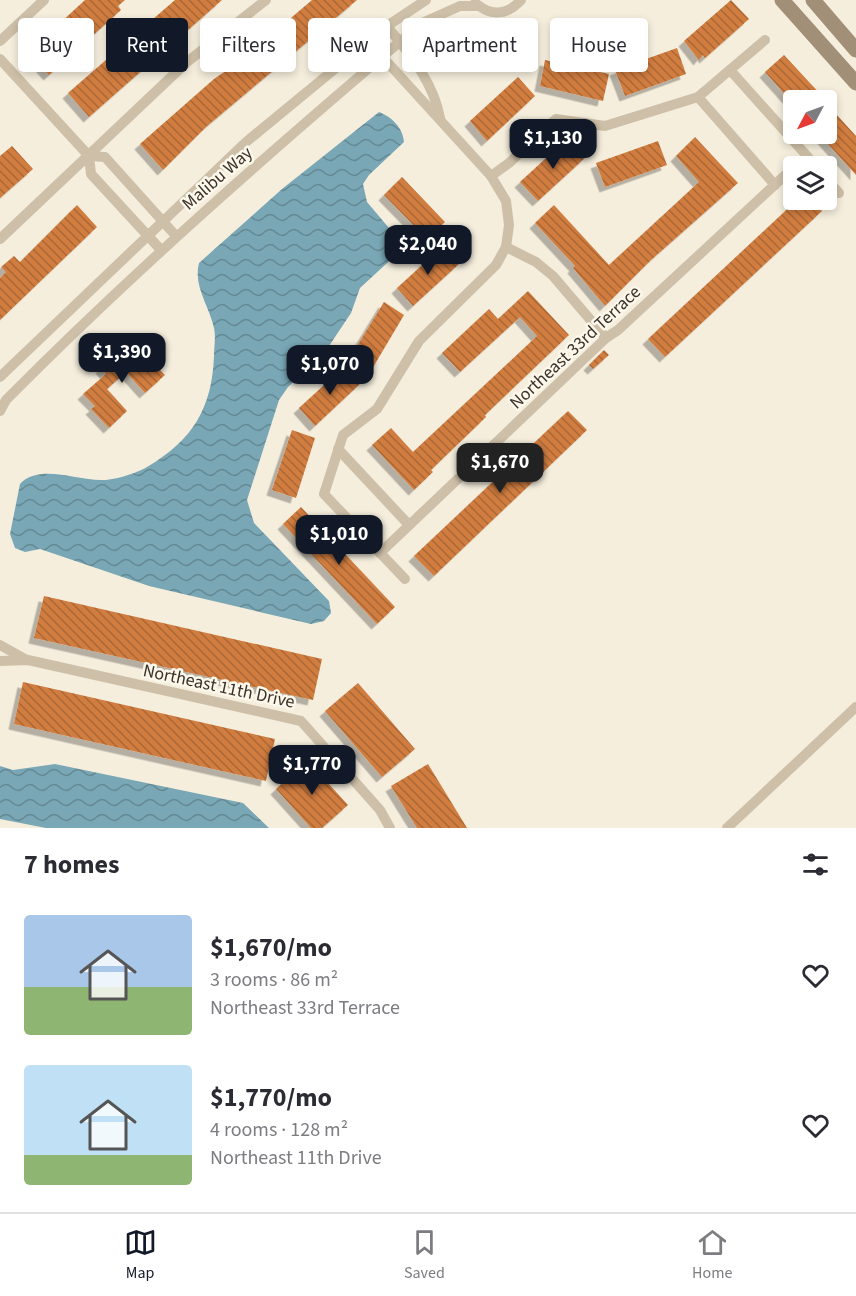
<!DOCTYPE html>
<html lang="en">
<head>
<meta charset="utf-8">
<style>
	body { margin:0; font-family:"Source Sans 3",sans-serif; background:#f2f2f3; color:#2b2b33; height:100vh; display:flex; flex-direction:column; font-size:22px; white-space:nowrap }
	* { box-sizing:border-box; margin:0 }
	p { font-size:20px; color:#7c7c81 }
	.icon { flex:none; width:33px; height:33px; fill:none; stroke:currentColor; stroke-width:2; stroke-linecap:round; stroke-linejoin:round }
	.map { position:relative; height:828px; overflow:hidden }
	.details { display:flex; flex-direction:column; background:#fff; flex:1 }
	.details>* { flex:none }
	.hud { position:absolute; left:18px; top:18px; width:820px; height:54px; display:flex; gap:12px }
	.needle { width:39px; rotate:229deg }
	.tools { position:absolute; left:783px; top:90px; display:grid; gap:12px }
	.tools a { display:grid; place-items:center; width:54px; height:54px; border-radius:6px; background:#fff; box-shadow:0 3px 9px #0003; font-size:30px }
	.price { position:absolute; translate:-50% -51px; padding:0 14px; border-radius:12px; background:#111827; color:#fff; font-size:20px; line-height:39px; filter:drop-shadow(0 2px 3px #0008) }
	.price::after { content:''; position:absolute; left:50%; top:36px; width:18px; height:14px; margin-left:-9px; background:inherit; clip-path:polygon(0 0,100% 0,50% 100%) }
	.price.current { background:#222; color:#fff }
	ul { padding:0; list-style:none }
	li { display:flex; align-items:center; gap:18px; height:150px; padding:0 24px }
	li span { display:grid; place-items:center; flex:none; width:168px; height:120px; border-radius:6px; color:#555 }
	li>.icon { margin-inline-start:auto }
	span .icon { width:72px; height:72px; fill:#fffc; stroke-width:1 }
	li b { font-size:26px }
	h2 { display:flex; justify-content:space-between; align-items:center; height:72px; padding:0 24px; font-size:26px }
	.tag { padding:0 21px; border-radius:6px; background:#fff; box-shadow:0 3px 9px #0003; font-size:21px; line-height:54px }
	.tag.current { background:#111827; color:#fff }
	.tab-bar { display:flex; justify-content:space-around; align-items:center; height:84px; border-top:2px solid #e1e1e2; background:#fff; font-size:16px; color:#7c7c81 }
	.tab-bar a { display:grid; justify-items:center; gap:3px }
	.tab-bar .current { color:#111827 }
	.map>svg:first-child { display:block }
	.water { fill:url(#water-waves) }
	.building { fill:url(#building-back-hatch); filter:url(#shadow) }
	.lines { fill:none; stroke-linecap:round; stroke-linejoin:round }
	.minor { stroke:#cec0a8; stroke-width:10 }
	.secondary { stroke:#a28f78; stroke-width:15 }
	.labels { text-anchor:middle; stroke-width:5; stroke-linejoin:round; paint-order:stroke }
	.street-label { font-size:18px; fill:#3a3129; stroke:#fbf7ea }
</style>
</head>
<body>
<div class="map">
<svg width="856" height="828" viewBox="0 0 856 828">
	<defs>
		<pattern id="water-waves" width="16" height="10" patternUnits="userSpaceOnUse" patternTransform="scale(1.5)"><rect width="16" height="10" fill="#79a7b5"/><path d="M0 5q4-4 8 0t8 0" fill="none" stroke="#648993"/></pattern>
		<pattern id="building-back-hatch" width="6" height="6" patternUnits="userSpaceOnUse" patternTransform="scale(1.5)"><rect width="6" height="6" fill="#d17d3f"/><path d="M-1 5l2 2M0 0l6 6M5-1l2 2" fill="none" stroke="#ab6735"/></pattern>
		<filter id="shadow"><feDropShadow dx="-5.5" dy="5.5" stdDeviation="0" flood-color="#0004"/></filter>
	</defs>
	<rect width="100%" height="100%" fill="#f5eedd"/>
	<g class="water">
		<path d="M 379,112 C 392,117 403,128 404,142 L 369,175 L 363,184 L 367,202 L 400,241 L 398,253 L 360,288 L 351,313 L 325,352 L 288,387 L 279,400 L 247,500 L 254,523 L 329,601 L 331,613 L 324,621 L 311,624 L 149,586 L 40,549 L 25,552 L 15,548 L 10,534 L 20,484 C 39,463 78,481 103,480 C 115,480 137,473 147,467 C 193,440 212,408 214,356 C 214,347 216,337 214,328 C 209,305 193,286 199,263 L 282,189 Z"/>
		<path d="M 55,764 L 243,803 L 269,828 L 46,828 L 0,819 L 0,766 L 13,770 Z"/>
	</g>
	<g class="building">
		<path d="M 85,0 L 125,0 L 118,6 L 121,10 L 49,75 L 29,52 Z"/>
		<path d="M 175,0 L 222,0 L 89,117 L 68,93 Z"/>
		<path d="M 312,0 L 357,0 L 207,126 L 163,170 L 140,144 L 214,79 L 243,59 Z"/>
		<path d="M 731,0 L 749,19 L 705,58 L 703,55 L 699,60 L 684,41 Z"/>
		<path d="M 677,48 L 686,74 L 625,96 L 615,70 Z"/>
		<path d="M 784,55 L 810,83 L 826,100 L 790,100 L 765,72 Z"/>
		<path d="M 545,60 L 609,74 L 603,101 L 540,86 Z"/>
		<path d="M 518,77 L 535,96 L 487,141 L 470,121 Z"/>
		<path d="M 826,103 L 856,136 L 856,175 L 819,134 L 826,134 Z"/>
		<path d="M 695,137 L 738,183 L 651,260 L 605,306 L 573,268 L 575,266 L 535,223 L 554,205 L 609,265 L 699,182 L 676,156 Z"/>
		<path d="M 568,138 L 586,157 L 538,201 L 520,182 Z"/>
		<path d="M 658,141 L 667,165 L 605,187 L 596,163 Z"/>
		<path d="M 12,146 L 33,169 L 0,198 L 0,156 Z"/>
		<path d="M 402,177 L 445,222 L 427,239 L 384,195 Z"/>
		<path d="M 797,200 L 812,200 L 822,211 L 665,357 L 648,339 Z"/>
		<path d="M 77,205 L 97,227 L 0,320 L 0,278 L 6,272 L 1,267 L 14,256 L 20,262 Z"/>
		<path d="M 443,246 L 459,264 L 413,306 L 397,288 Z"/>
		<path d="M 528,291 L 569,335 L 485,415 L 486,417 L 431,470 L 433,472 L 414,490 L 372,445 L 391,428 L 413,452 L 537,336 L 520,317 L 460,372 L 442,353 L 489,309 L 498,319 Z"/>
		<path d="M 384,302 L 404,315 L 372,369 L 351,356 Z"/>
		<path d="M 135,345 L 165,375 L 145,393 L 126,372 L 107,389 L 127,411 L 109,428 L 91,409 L 95,406 L 83,394 L 106,374 L 101,368 L 108,361 L 112,366 Z"/>
		<path d="M 604,350 L 609,355 L 593,369 L 589,365 Z"/>
		<path d="M 345,366 L 361,383 L 315,426 L 299,408 Z"/>
		<path d="M 568,411 L 587,430 L 434,576 L 414,556 Z"/>
		<path d="M 292,430 L 315,438 L 296,498 L 272,490 Z"/>
		<path d="M 301,507 L 395,607 L 377,624 L 283,524 Z"/>
		<path d="M 44,596 L 322,659 L 313,700 L 34,638 Z"/>
		<path d="M 23,682 L 275,739 L 266,781 L 14,724 Z"/>
		<path d="M 358,683 L 415,749 L 382,777 L 325,711 Z"/>
		<path d="M 307,760 L 348,805 L 322,828 L 311,828 L 276,789 Z"/>
		<path d="M 428,764 L 467,828 L 417,828 L 391,786 Z"/>
	</g>
	<g class="lines">
		<g class="minor">
			<path d="M 475,3 C 490,16 507,16 521,0"/>
			<path d="M 387,26 C 410,55 433,81 440,118"/>
			<path d="M 0,41 L 44,0"/>
			<path d="M 368,41 L 491,176 L 506,201 L 509,225 L 506,247 L 496,265 L 419,341 L 377,409 L 343,435 L 324,494 L 405,579"/>
			<path d="M 0,59 L 89,156 L 91,174 L 161,250"/>
			<path d="M 730,70 L 816,166"/>
			<path d="M 698,97 L 775,185"/>
			<path d="M 89,156 L 105,157 L 176,236"/>
			<path d="M 491,176 L 509,163 L 556,119 L 605,126 L 698,97 L 765,40"/>
			<path d="M 826,179 L 839,193"/>
			<path d="M 0,239 L 187,62 L 266,0"/>
			<path d="M 506,247 L 536,262 L 553,276 L 606,338"/>
			<path d="M 0,377 L 246,142 L 387,26 L 426,0"/>
			<path d="M 0,411 L 6,400 C 138,267 279,144 422,23 L 460,6 L 479,6"/>
			<path d="M 338,449 L 409,525"/>
			<path d="M 380,553 L 606,338 L 618,330 L 794,167"/>
			<path d="M 0,645 L 27,660"/>
			<path d="M 0,661 L 28,660 L 301,721 L 380,810 L 390,828"/>
			<path d="M 727,828 L 856,707"/>
		</g>
		<g class="secondary">
			<path d="M 782,0 L 856,83"/>
			<path d="M 813,0 L 856,50"/>
		</g>
	</g>
	<g class="labels">
		<g class="street-label">
			<text transform="translate(217 178) rotate(-41)" y="6">Malibu Way</text>
			<text transform="translate(575 347) rotate(-43)" y="6">Northeast 33rd Terrace</text>
			<text transform="translate(219 686) rotate(12)" y="6">Northeast 11th Drive</text>
		</g>
	</g>
</svg>
<div class="tools">
<a><svg class="needle" viewBox="-14 -14 28 28"><path d="M0-13l5 13h-10z" fill="#e53935"/><path d="M0 13l5-13h-10z" fill="#7c7c81"/></svg></a>
<a><svg class="icon" aria-label="layers" viewBox="0 0 24 24"><path d="M12 4l9 5-9 5-9-5zM3 14l9 5 9-5"/></svg></a>
</div>
<b class="price" style="left:553px;top:170px">$1,130</b>
<b class="price" style="left:428px;top:276px">$2,040</b>
<b class="price" style="left:122px;top:384px">$1,390</b>
<b class="price" style="left:330px;top:396px">$1,070</b>
<b class="price current" style="left:500px;top:494px">$1,670</b>
<b class="price" style="left:339px;top:566px">$1,010</b>
<b class="price" style="left:312px;top:796px">$1,770</b>
<div class="hud">
<a class="tag">Buy</a>
<a class="tag current">Rent</a>
<a class="tag">Filters</a>
<a class="tag">New</a>
<a class="tag">Apartment</a>
<a class="tag">House</a>
</div>
</div>
<section class="details">
<h2>7 homes<svg class="icon" aria-label="filters" viewBox="0 0 24 24"><path d="M4 7h16M4 17h16"/><circle cx="9" cy="7" r="2"/><circle cx="15" cy="17" r="2"/></svg></h2>
<ul>
<li><span style="background:linear-gradient(#a9c7e8 60%,#8fb573 0)"><svg class="icon" aria-label="home" viewBox="0 0 24 24"><path d="M3 11l9-7 9 7M6 9v11h12V9"/></svg></span><div><b>$1,670/mo</b><p>3 rooms · 86 m²</p><p>Northeast 33rd Terrace</p></div><svg class="icon" aria-label="heart" viewBox="0 0 24 24"><path d="M12 20l-8-8c-3-5 5-10 8-4 3-6 11-1 8 4z"/></svg></li>
<li><span style="background:linear-gradient(#bfe0f5 75%,#8fb573 0)"><svg class="icon" aria-label="home" viewBox="0 0 24 24"><path d="M3 11l9-7 9 7M6 9v11h12V9"/></svg></span><div><b>$1,770/mo</b><p>4 rooms · 128 m²</p><p>Northeast 11th Drive</p></div><svg class="icon" aria-label="heart" viewBox="0 0 24 24"><path d="M12 20l-8-8c-3-5 5-10 8-4 3-6 11-1 8 4z"/></svg></li>
</ul>
</section>
<nav class="tab-bar">
<a class="current"><svg class="icon" aria-label="map" viewBox="0 0 24 24"><path d="M3 6l6-2 6 2 6-2v14l-6 2-6-2-6 2zM9 4v14M15 6v14"/></svg>Map</a>
<a><svg class="icon" aria-label="saved" viewBox="0 0 24 24"><path d="M7 4h10v16l-5-4-5 4z"/></svg>Saved</a>
<a><svg class="icon" aria-label="home" viewBox="0 0 24 24"><path d="M3 11l9-7 9 7M6 9v11h12V9"/></svg>Home</a>
</nav>
</body>
</html>
